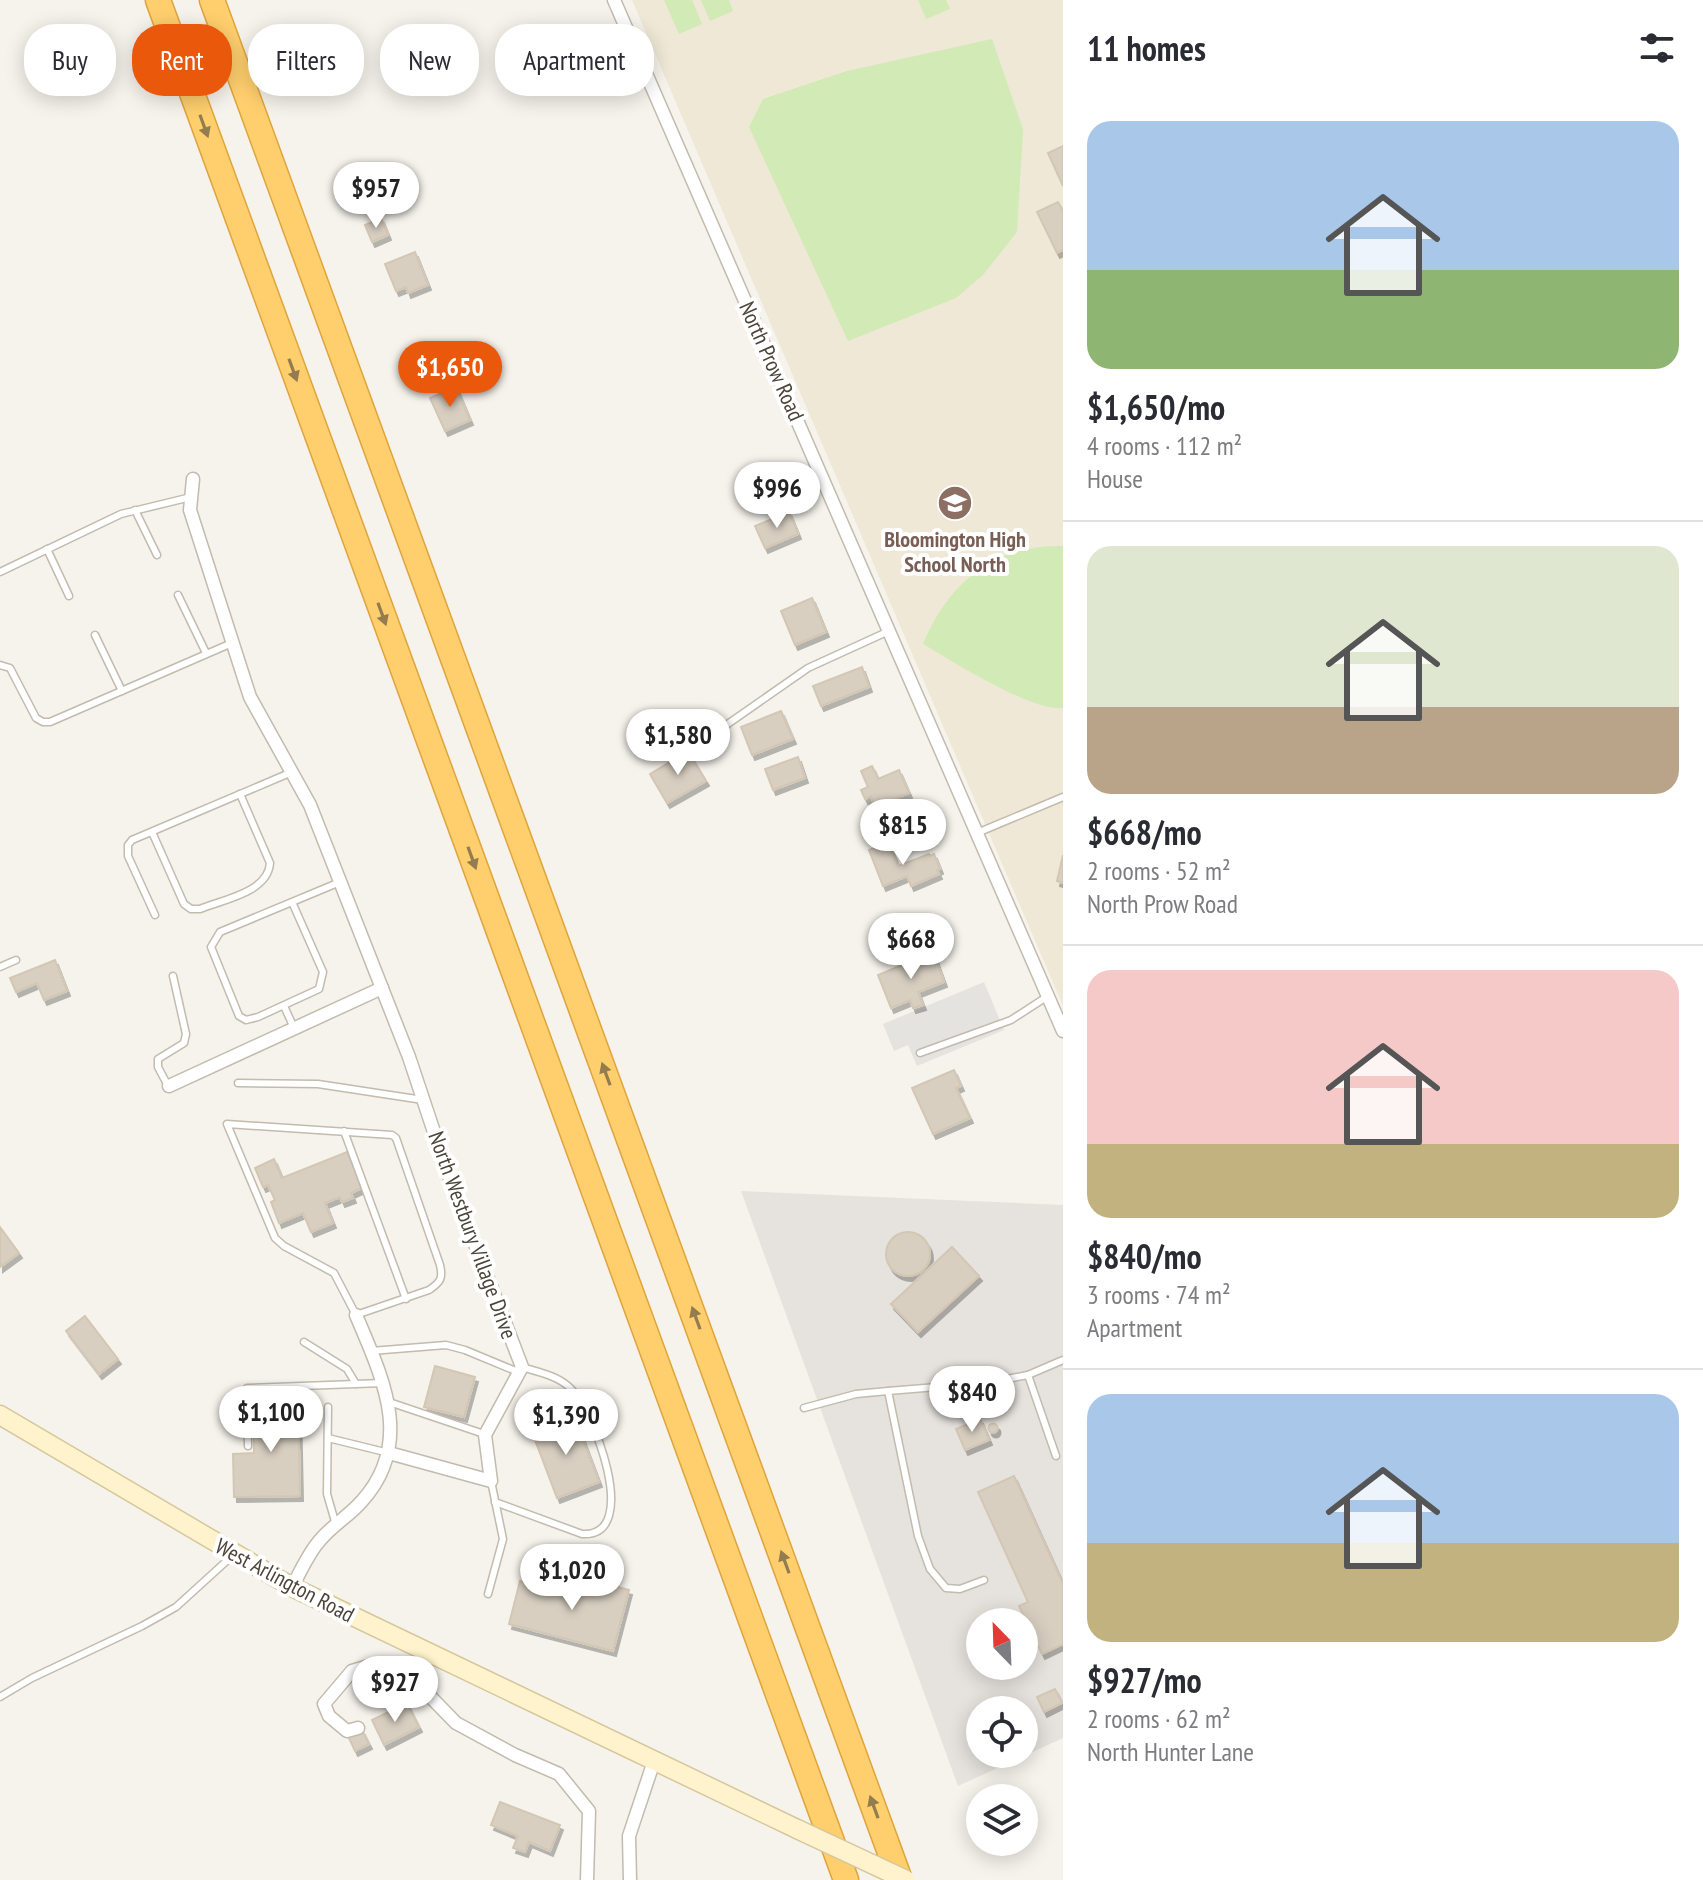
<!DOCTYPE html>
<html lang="en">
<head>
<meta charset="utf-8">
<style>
	body { margin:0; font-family:"PT Sans Narrow",sans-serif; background:#f2f2f3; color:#2b2b33; height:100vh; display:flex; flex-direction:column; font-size:30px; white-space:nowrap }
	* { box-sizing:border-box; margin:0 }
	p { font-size:26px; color:#7c7c81 }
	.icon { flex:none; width:44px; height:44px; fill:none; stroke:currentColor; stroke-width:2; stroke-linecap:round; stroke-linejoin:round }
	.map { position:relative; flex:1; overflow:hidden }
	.sheet { display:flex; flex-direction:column; background:#fff; width:640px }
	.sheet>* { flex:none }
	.hud { position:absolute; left:24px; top:24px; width:760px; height:72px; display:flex; gap:16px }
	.needle { width:52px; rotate:337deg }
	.buttons { position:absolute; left:966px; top:1608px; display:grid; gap:16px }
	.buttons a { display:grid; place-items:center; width:72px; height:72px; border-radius:50%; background:#fff; box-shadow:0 4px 20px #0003; font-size:40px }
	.price { position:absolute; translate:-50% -68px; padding:0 18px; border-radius:28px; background:#fff; color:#222; font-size:26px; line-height:52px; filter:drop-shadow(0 2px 4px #0008) }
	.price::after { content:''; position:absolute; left:50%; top:48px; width:24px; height:18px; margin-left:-12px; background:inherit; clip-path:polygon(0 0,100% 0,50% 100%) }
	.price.current { background:#ea580c; color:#fff }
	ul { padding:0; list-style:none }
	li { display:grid; align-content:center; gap:16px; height:424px; padding:0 24px }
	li+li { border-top:2px solid #e1e1e2 }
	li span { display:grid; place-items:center; height:248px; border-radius:24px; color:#555 }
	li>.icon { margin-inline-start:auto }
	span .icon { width:144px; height:144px; fill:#fffc; stroke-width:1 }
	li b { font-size:34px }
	h2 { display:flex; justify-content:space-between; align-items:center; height:96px; padding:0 24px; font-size:34px }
	.chip { padding:0 28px; border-radius:32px; background:#fff; box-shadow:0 4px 20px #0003; font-size:28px; line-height:72px }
	.chip.current { background:#ea580c; color:#fff }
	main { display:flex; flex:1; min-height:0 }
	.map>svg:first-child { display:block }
	.industrial { fill:#e6e2dd; fill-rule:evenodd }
	.education { fill:#efe8d6 }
	.green { fill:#d2eab5 }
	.parking { fill:#e5e3e0 }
	.building { fill:#d8cfc1; stroke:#d3c7b4; stroke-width:2; filter:url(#shadow) }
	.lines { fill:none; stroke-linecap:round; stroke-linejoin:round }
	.lane-casing { stroke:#c2bbae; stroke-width:9 }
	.street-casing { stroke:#c2bbae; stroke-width:15 }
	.secondary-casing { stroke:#d6c79b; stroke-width:21 }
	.highway-casing { stroke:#e0a43c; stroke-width:27 }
	.lane { stroke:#fff; stroke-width:6 }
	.street { stroke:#fff; stroke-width:12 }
	.secondary { stroke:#fff3cd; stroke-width:18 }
	.highway { stroke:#ffcf6e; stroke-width:24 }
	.secondary-bridge-casing { stroke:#d6c79b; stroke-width:21; stroke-linecap:butt }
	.secondary-bridge { stroke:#fff3cd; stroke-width:18 }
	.oneway { fill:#937c4e }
	.labels { text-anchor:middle; stroke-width:8; stroke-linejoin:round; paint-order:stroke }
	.street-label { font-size:22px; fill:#4b4439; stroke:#fff }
	.education-label { font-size:22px; font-weight:bold; fill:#785e54; stroke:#fff }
</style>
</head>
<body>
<main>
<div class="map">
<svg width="1063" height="1880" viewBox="0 0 1063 1880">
	<defs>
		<filter id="shadow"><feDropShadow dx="3" dy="5" stdDeviation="0" flood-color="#0004"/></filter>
	</defs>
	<rect width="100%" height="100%" fill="#f6f3ec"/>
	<path class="industrial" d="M 741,1191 L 1063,1205 L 1063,1738 L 958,1786 ZM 980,1622 L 1024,1622 L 1024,1666 L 980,1666 ZM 980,1710 L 1024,1710 L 1024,1754 L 980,1754 Z"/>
	<path class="education" d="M 632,0 L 1063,0 L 1063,1006 Z"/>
	<g class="green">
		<path d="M 664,0 L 692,0 L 702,24 L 679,34 Z"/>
		<path d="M 701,0 L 729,0 L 733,11 L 710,21 Z"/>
		<path d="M 918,0 L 946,0 L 950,9 L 926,19 Z"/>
		<path d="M 992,39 L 1023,129 L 1017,232 L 983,275 L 956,298 L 848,341 L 749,127 L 763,99 L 847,71 Z"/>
		<path d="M 1063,546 L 1063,708 C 1032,712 952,661 923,644 C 948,583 995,544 1063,546 Z"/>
	</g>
	<path class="parking" d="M 984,982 L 1004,1030 L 917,1066 L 908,1045 L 894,1051 L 883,1024 Z"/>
	<g class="building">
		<path d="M 1063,146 L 1063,186 L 1048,153 Z"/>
		<path d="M 1058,202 L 1063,211 L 1063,250 L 1057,253 L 1037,212 Z"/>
		<path d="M 381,218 L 388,235 L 372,242 L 365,225 Z"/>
		<path d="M 415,252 L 428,285 L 408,293 L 406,287 L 396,291 L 385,264 Z"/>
		<path d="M 456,387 L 470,420 L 445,431 L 430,398 Z"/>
		<path d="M 789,512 L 798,534 L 765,548 L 755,526 Z"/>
		<path d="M 812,598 L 826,632 L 795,645 L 781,611 Z"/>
		<path d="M 862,667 L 869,687 L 821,706 L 813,686 Z"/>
		<path d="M 781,711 L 793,739 L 752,755 L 741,727 Z"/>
		<path d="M 688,751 L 706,781 L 667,803 L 650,774 Z"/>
		<path d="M 798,757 L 805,778 L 773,790 L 765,769 Z"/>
		<path d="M 872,766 L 878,779 L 899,770 L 909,793 L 875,807 L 871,796 L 865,799 L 861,790 L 868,787 L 861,771 Z"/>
		<path d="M 888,842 L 898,866 L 929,854 L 930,856 L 934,854 L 940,869 L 937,870 L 939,874 L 911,886 L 907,876 L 883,886 L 869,850 Z"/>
		<path d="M 1063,855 L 1063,883 L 1057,881 Z"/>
		<path d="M 933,952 L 944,982 L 918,992 L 923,1005 L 913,1008 L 910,1000 L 891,1008 L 878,975 Z"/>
		<path d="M 55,960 L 67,991 L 44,1000 L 37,983 L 16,992 L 10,978 Z"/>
		<path d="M 954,1070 L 961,1086 L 956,1088 L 970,1118 L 933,1134 L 912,1088 Z"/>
		<path d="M 347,1152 L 362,1188 L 351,1193 L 353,1198 L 342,1202 L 340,1197 L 325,1203 L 333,1223 L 311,1232 L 303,1213 L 279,1223 L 271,1202 L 275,1200 L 268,1185 L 263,1187 L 255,1168 L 274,1159 L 282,1178 Z"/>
		<path d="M 0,1227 L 19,1253 L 0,1267 Z"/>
		<circle cx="908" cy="1254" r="22"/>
		<path d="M 952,1247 L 979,1276 L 918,1332 L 891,1304 Z"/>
		<path d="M 85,1316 L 118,1359 L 99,1374 L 66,1331 Z"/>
		<path d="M 435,1366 L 475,1377 L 464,1417 L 424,1407 Z"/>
		<path d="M 298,1401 L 300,1496 L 234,1497 L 233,1454 L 254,1453 L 253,1402 Z"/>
		<path d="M 574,1416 L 599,1482 L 557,1498 L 532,1432 Z"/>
		<path d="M 980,1419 L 989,1440 L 965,1450 L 956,1429 Z"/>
		<circle cx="993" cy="1428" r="4.5"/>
		<path d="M 1014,1476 L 1063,1584 L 1063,1644 L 1042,1654 L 1019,1606 L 1028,1602 L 978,1492 Z"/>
		<path d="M 583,1578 L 629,1590 L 613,1651 L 509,1624 L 520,1581 L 578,1596 Z"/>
		<path d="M 1055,1689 L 1062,1703 L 1044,1712 L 1037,1697 Z"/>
		<path d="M 407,1703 L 419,1727 L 384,1745 L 372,1720 Z"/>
		<path d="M 362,1730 L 369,1744 L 355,1751 L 348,1736 Z"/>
		<path d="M 500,1802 L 560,1825 L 550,1851 L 529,1842 L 525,1852 L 513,1848 L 518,1836 L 491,1825 Z"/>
	</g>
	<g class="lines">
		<g class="lane-casing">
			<g id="lane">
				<path d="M 135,510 L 157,555"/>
				<path d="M 47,549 L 69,596"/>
				<path d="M 0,572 L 121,514 L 191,497"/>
				<path d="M 178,595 L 206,653"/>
				<path d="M 95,635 L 122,691"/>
				<path d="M 0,665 L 10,668 L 36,718 L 43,722 L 50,722 L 232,643"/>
				<path d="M 710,755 L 712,741 L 722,728 L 808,668 L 889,631"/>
				<path d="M 152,832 L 184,904 L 191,909 L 200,909 C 225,899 268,892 270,863 L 240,794"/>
				<path d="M 977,833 L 1063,797"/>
				<path d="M 292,902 L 323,972 L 319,989 L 258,1017 L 246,1020 L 239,1016 L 211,947 L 220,932 L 340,882"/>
				<path d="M 155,915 L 128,856 L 128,845 L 132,840 L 292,772"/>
				<path d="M 0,967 L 16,960"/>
				<path d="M 284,1006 L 294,1028"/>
				<path d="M 920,1053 L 1011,1020 L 1048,996"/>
				<path d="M 238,1083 L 318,1084 L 423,1100"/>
				<path d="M 168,1086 L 158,1067 L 158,1059 L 184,1043 L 186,1034 L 173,976"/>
				<path d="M 227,1124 L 392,1135 L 396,1138 L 440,1265 C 443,1278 441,1282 429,1290 L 356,1315 L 334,1273 L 284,1246 L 275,1238 Z"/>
				<path d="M 344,1131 L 406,1299"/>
				<path d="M 304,1342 L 347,1369 L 356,1384"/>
				<path d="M 371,1351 L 446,1345 L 465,1350 L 518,1372"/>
				<path d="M 389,1402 L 484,1434"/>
				<path d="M 328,1407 L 327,1494 L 336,1525"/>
				<path d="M 804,1408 L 856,1394 L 888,1391"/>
				<path d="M 328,1438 L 389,1453"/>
				<path d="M 248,1446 L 247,1388 L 383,1383"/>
				<path d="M 1056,1456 L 1028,1375 L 1063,1360"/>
				<path d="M 495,1502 L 582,1534 C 643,1538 593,1407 568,1386 C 555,1375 538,1372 522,1367"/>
				<path d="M 984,1580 L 960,1589 L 946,1588 L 930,1569 L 918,1536 L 888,1391 L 986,1383 L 1028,1375"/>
				<path d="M 488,1594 L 503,1539 L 491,1481"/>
				<path d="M 0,1697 L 32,1678 L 142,1626 L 176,1607 L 231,1557"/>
			</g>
		</g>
		<g class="street-casing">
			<g id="street">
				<path d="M 614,0 L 1063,1031"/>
				<path d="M 193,479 L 190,510 L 250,697 L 310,805 L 409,1057 L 447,1171 L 522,1367 L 485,1435 L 491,1481 L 389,1453"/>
				<path d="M 169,1086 L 382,988"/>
				<path d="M 292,1587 C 301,1571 308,1553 321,1539 C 333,1525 350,1515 362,1501 C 415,1442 382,1377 356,1315"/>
				<path d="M 358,1728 L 347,1731 L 329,1716 L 324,1704 L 352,1671 L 372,1665 L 416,1682 L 456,1723 L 515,1755 L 559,1774 L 589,1811 L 587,1880"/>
				<path d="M 630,1880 L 629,1836 L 654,1761"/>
			</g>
		</g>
		<g class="secondary-casing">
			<path id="secondary" d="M 0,1415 L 292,1587 L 797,1829"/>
		</g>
		<g class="highway-casing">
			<g id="highway">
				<path d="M 158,0 L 846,1880"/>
				<path d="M 212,0 L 900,1880"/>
			</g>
		</g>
		<use href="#lane" class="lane"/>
		<use href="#street" class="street"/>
		<use href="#secondary" class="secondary"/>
		<use href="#highway" class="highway"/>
		<g class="secondary-bridge-casing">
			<path id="secondary-bridge" d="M 797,1829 L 906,1880"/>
		</g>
		<use href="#secondary-bridge" class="secondary-bridge"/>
	</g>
	<defs><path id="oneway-solid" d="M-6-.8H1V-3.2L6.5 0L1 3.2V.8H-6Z" transform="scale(2)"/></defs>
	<g class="oneway">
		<use href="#oneway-solid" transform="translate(204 126) rotate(70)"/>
		<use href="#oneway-solid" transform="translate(293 370) rotate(70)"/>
		<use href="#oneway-solid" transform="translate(382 614) rotate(70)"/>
		<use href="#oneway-solid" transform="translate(472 858) rotate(70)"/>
		<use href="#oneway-solid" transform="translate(606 1074) rotate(-110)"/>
		<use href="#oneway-solid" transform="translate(696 1318) rotate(-110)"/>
		<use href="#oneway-solid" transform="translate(785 1562) rotate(-110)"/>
		<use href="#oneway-solid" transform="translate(874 1807) rotate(-110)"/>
	</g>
	<defs>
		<g id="school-disc" transform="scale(1.8)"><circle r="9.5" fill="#8d6e63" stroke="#fff"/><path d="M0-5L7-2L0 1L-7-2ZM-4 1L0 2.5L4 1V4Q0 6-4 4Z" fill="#fff"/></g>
	</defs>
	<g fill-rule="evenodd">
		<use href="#school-disc" x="955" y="503"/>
	</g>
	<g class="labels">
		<g class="street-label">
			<text transform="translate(772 361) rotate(66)" y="8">North Prow Road</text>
			<text transform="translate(473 1235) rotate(70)" y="8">North Westbury Village Drive</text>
			<text transform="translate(285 1580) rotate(28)" y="8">West Arlington Road</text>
		</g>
		<g class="education-label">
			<text x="955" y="547">Bloomington High<tspan x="955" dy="25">School North</tspan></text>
		</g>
	</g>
</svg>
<div class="buttons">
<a><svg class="needle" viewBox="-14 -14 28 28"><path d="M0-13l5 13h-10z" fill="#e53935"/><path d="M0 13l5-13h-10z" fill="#7c7c81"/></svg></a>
<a><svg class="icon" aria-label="locate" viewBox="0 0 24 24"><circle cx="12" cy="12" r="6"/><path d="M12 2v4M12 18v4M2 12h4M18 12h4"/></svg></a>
<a><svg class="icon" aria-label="layers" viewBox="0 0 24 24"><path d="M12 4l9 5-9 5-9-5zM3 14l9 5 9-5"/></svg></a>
</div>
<b class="price" style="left:376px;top:230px">$957</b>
<b class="price current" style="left:450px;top:409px">$1,650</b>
<b class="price" style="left:777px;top:530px">$996</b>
<b class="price" style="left:678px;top:777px">$1,580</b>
<b class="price" style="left:903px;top:867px">$815</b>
<b class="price" style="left:911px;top:981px">$668</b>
<b class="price" style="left:972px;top:1434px">$840</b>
<b class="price" style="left:271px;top:1454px">$1,100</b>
<b class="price" style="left:566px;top:1457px">$1,390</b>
<b class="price" style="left:572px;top:1612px">$1,020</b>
<b class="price" style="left:395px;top:1724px">$927</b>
<div class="hud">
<a class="chip">Buy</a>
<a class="chip current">Rent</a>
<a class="chip">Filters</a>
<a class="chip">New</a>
<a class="chip">Apartment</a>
</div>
</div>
<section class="sheet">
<h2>11 homes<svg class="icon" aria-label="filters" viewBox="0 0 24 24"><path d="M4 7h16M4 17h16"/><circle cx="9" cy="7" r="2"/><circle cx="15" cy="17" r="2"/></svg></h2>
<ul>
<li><span style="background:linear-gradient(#a9c7e8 60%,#8fb573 0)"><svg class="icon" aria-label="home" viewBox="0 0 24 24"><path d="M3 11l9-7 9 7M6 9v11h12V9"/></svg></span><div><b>$1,650/mo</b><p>4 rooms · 112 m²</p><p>House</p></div></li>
<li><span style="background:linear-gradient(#dfe7d0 65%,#b9a48a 0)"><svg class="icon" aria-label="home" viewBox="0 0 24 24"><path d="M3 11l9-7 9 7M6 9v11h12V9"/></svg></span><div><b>$668/mo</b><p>2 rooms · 52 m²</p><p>North Prow Road</p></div></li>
<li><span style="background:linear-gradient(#f6c9c9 70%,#c2b280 0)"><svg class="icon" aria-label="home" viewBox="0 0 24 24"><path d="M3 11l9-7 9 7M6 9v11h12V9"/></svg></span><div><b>$840/mo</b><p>3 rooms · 74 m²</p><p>Apartment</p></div></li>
<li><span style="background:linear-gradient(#a9c7e8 60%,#c2b280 0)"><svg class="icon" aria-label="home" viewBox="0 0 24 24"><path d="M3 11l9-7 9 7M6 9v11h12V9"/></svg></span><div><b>$927/mo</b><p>2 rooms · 62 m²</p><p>North Hunter Lane</p></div></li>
</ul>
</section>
</main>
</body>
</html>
